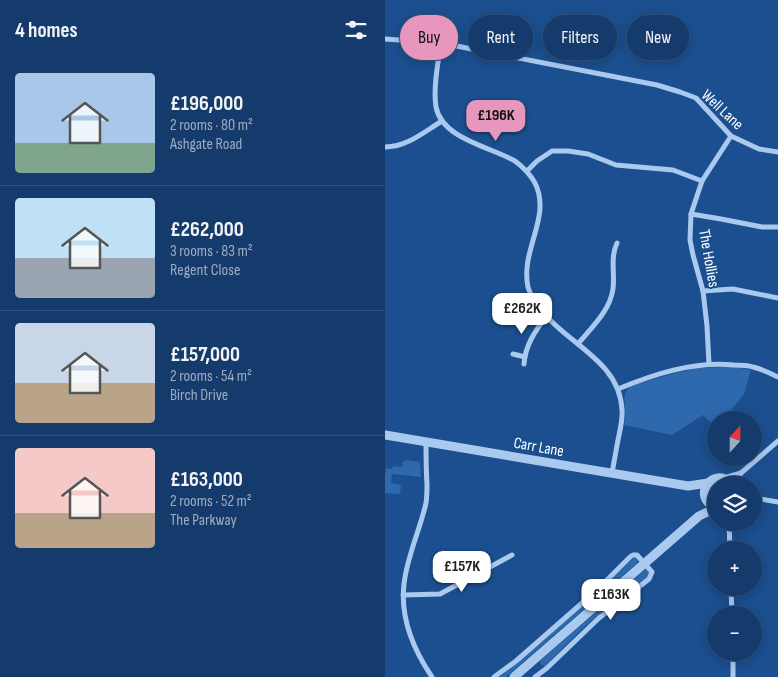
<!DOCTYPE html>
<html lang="en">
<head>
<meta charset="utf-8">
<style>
	body { margin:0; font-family:"Sofia Sans Condensed",sans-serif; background:#214673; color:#f1f3f6; height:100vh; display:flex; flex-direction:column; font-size:19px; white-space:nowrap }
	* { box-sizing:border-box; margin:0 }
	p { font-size:16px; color:#9dadc1 }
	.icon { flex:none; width:28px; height:28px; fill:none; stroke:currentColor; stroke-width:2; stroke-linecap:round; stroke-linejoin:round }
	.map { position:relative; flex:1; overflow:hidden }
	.drawer { display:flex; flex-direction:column; background:#143b6b; width:385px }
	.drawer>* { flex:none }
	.top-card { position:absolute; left:15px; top:15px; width:302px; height:45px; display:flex; gap:10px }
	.needle { width:32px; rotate:21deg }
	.controls { position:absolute; left:322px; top:411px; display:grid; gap:10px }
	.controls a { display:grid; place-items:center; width:55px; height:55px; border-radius:50%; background:#143b6b; box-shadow:0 2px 12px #0003,0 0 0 1px #33557e; font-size:25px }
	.price { position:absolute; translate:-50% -42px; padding:0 11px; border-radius:10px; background:#fff; color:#222; font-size:16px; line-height:32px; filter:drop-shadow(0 1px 2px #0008) }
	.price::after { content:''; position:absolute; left:50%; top:30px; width:15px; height:11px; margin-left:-8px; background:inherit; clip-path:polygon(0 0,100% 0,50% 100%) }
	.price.on { background:#e797bd; color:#111 }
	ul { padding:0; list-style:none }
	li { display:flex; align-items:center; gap:15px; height:125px; padding:0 15px }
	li+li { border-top:1px solid #33557e }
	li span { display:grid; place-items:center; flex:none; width:140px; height:100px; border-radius:5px; color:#555 }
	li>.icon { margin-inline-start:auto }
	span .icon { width:60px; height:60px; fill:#fffc; stroke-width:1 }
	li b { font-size:21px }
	h2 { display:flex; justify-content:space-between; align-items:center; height:60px; padding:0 15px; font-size:21px }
	.chip { padding:0 18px; border-radius:22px; background:#143b6b; box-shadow:0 2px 12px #0003,0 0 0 1px #33557e; font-size:18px; line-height:45px }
	.chip.on { background:#e797bd; color:#111 }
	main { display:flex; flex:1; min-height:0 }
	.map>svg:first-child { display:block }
	.green { fill:#2e69ad }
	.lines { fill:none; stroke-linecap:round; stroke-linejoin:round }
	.minor { stroke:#a9c9ee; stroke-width:5 }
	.tertiary { stroke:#a9c9ee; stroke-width:9 }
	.labels { text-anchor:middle; stroke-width:4; stroke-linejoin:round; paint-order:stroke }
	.street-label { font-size:16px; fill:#fff; stroke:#1b4f8f }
</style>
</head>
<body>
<main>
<section class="drawer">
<h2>4 homes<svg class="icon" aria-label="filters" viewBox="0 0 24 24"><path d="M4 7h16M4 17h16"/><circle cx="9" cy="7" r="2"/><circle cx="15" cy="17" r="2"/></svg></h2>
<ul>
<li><span style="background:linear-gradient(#a9c7e8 70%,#7fa58c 0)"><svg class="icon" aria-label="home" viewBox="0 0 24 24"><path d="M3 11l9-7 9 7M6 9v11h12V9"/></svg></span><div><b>£196,000</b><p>2 rooms · 80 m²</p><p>Ashgate Road</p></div></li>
<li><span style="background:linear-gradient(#bfe0f5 60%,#9aa5b1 0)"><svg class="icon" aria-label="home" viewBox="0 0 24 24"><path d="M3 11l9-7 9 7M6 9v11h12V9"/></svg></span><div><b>£262,000</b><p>3 rooms · 83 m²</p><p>Regent Close</p></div></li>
<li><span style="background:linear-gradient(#c9d6e8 60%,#b9a48a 0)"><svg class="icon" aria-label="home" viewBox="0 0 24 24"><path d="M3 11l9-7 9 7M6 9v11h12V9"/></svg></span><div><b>£157,000</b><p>2 rooms · 54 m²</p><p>Birch Drive</p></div></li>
<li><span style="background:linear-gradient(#f6c9c9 65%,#b9a48a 0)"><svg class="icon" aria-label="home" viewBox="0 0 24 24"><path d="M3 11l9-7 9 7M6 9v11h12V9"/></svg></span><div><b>£163,000</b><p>2 rooms · 52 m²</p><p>The Parkway</p></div></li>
</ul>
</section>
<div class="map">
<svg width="393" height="677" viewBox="0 0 393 677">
	<rect width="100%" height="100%" fill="#1b4f8f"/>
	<g class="green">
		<path d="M 338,367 L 349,367 L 366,370 L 359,394 L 347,409 L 334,420 L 331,420 L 331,422 L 328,425 L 318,415 L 287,435 L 239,425 C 240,420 241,414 240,409 C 240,399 237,393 246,386 L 290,373 L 314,368 Z"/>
		<path d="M 20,460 L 35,462 L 36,477 L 7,474 L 6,483 L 16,485 L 15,494 L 0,493 L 0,475 L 1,468 L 7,469 L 8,466 L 17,467 L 17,462 L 19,462 Z"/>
		<path d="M 250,557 L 252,558 L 253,561 L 252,563 L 121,677 L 115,677 L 216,589 Z"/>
		<path d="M 260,570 L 264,571 L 263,577 L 226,604 L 196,630 L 160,666 L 156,665 L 155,663 L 156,660 Z"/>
	</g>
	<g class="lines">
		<g class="minor">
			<path d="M 0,39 L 56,43 L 272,85 L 295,92 L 311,98 L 346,136 L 374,149 L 393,152"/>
			<path d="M 56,43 C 53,62 48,89 51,107 C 57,139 106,147 130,161 C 138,167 145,174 150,183 C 167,217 135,250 143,287 C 145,295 151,303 156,310 C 182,344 235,361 237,410 C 238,419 235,430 233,440 C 231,451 229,462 227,473"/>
			<path d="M 0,147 C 22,147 39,132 57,121"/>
			<path d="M 142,171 L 152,161 L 167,151 L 183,151 L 203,154 L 231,165 L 288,170 L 317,181"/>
			<path d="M 306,214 L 336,219 L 377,227 L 393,227"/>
			<path d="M 318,291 L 348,289 L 393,298"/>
			<path d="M 193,344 C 206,328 225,311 228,289 C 230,274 225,258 232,243"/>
			<path d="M 128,354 L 140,357"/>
			<path d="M 139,364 C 140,346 150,331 161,317"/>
			<path d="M 324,364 L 322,326 L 318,291 L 308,255 L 305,240 L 306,214 L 317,181 L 346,136"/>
			<path d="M 233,389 C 269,374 309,361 349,365 C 355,365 362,365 368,367 C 377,369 385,373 393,377"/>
			<path d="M 41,442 C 41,456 41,470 42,484 C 42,490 42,497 41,503 C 35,530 22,556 19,584 C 15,618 28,649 47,677"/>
			<path d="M 339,478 L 356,473"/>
			<path d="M 347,485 L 356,473 L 393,441"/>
			<path d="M 369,498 L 393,502"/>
			<path d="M 344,522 L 345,550"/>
			<path d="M 346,588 L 347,615"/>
			<path d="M 18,595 L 55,594 L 127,555"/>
			<path d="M 348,652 L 348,677"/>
			<path d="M 109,677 L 131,661 L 212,590 L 245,557 L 248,555 L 252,555 L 267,572 L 264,579 L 214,618 L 162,668 L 150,677"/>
		</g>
		<g class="tertiary">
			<path d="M 0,435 L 303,486 L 323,483"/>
			<path d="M 331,507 C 305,498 328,463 348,485"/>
			<path d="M 129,677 L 314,516 L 331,508"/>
		</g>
	</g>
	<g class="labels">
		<g class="street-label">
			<text transform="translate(338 109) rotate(43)" y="6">Well Lane</text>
			<text transform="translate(325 258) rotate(80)" y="6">The Hollies</text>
			<text transform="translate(154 446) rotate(10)" y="6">Carr Lane</text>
		</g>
	</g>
</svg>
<div class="controls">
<a><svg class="needle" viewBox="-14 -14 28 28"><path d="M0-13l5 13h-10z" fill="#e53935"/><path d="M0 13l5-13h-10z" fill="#9dadc1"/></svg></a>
<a><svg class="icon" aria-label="layers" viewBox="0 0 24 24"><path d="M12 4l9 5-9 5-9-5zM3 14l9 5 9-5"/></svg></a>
<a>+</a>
<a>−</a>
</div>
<b class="price on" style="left:111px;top:142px">£196K</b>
<b class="price" style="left:137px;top:335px">£262K</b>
<b class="price" style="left:77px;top:593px">£157K</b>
<b class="price" style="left:226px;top:621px">£163K</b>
<div class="top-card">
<a class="chip on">Buy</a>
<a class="chip">Rent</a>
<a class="chip">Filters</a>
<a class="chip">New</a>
</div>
</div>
</main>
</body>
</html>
